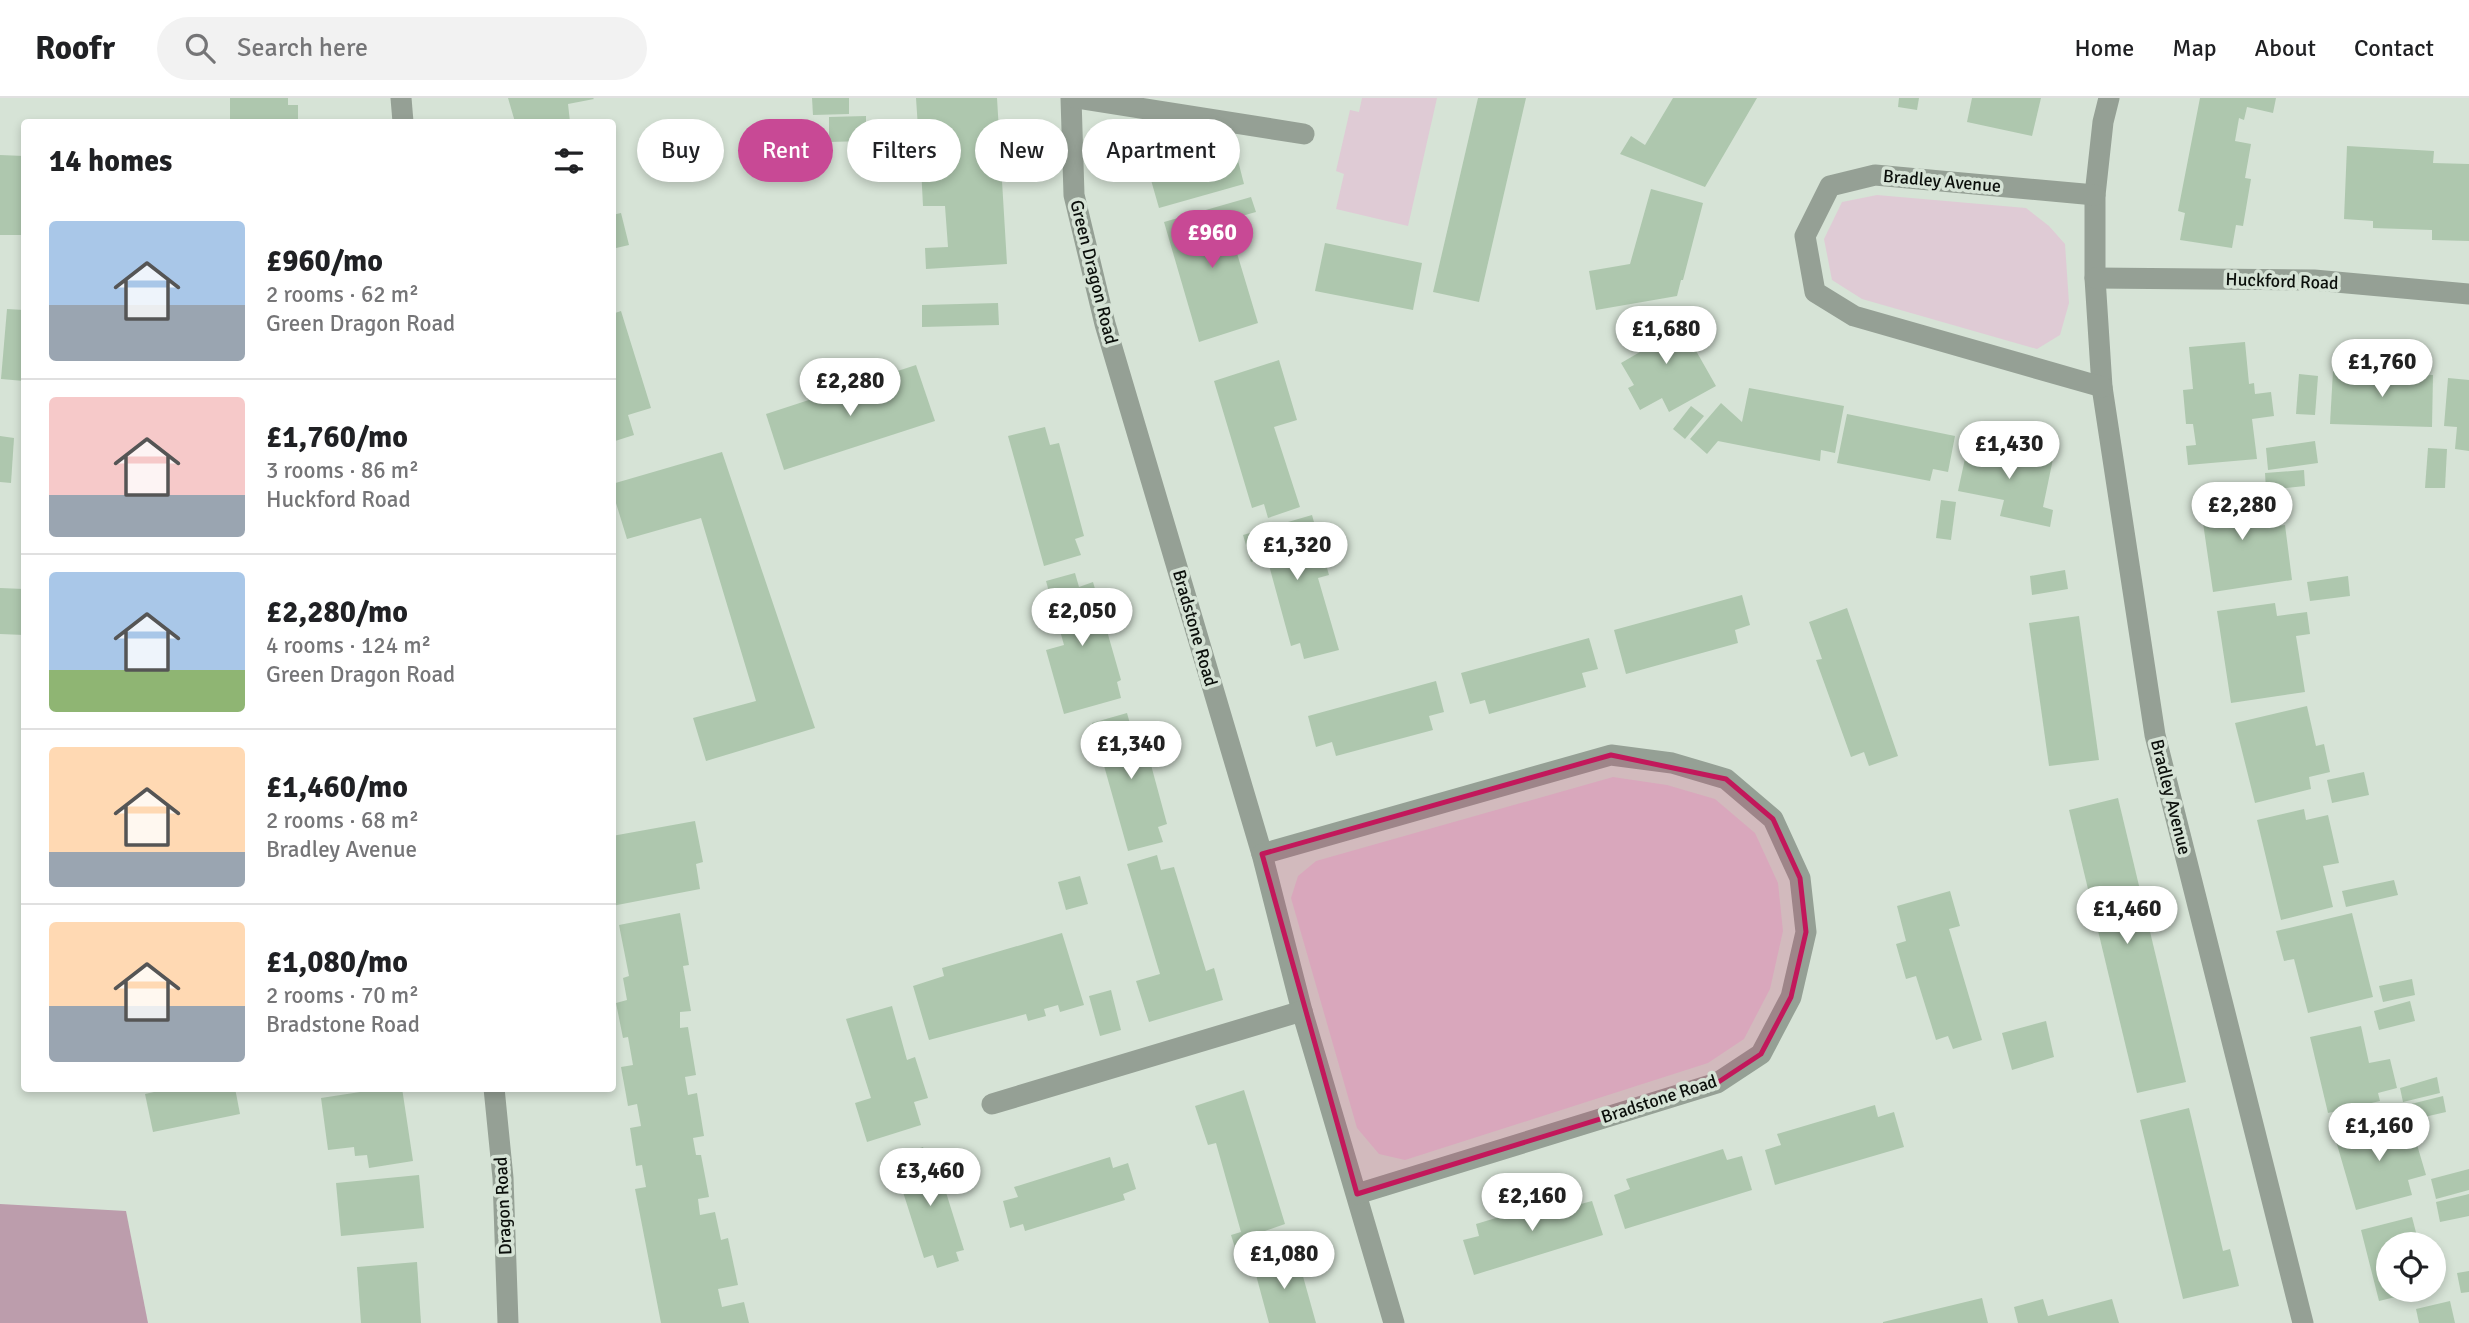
<!DOCTYPE html>
<html lang="en">
<head>
<meta charset="utf-8">
<style>
	body { margin:0; font-family:Signika,sans-serif; background:#f2f2f2; color:#202124; height:100vh; display:flex; flex-direction:column; font-size:26px; white-space:nowrap }
	* { box-sizing:border-box; margin:0 }
	p { font-size:23px; color:#757577 }
	.icon { flex:none; width:38px; height:38px; fill:none; stroke:currentColor; stroke-width:2; stroke-linecap:round; stroke-linejoin:round }
	.map { position:relative; flex:1; overflow:hidden }
	.panel { position:absolute; left:21px; top:21px; width:595px; height:973px; display:flex; flex-direction:column; background:#fff; border-radius:7px; box-shadow:0 4px 10px #0003 }
	.panel>* { flex:none }
	.guide { position:absolute; left:637px; top:21px; width:665px; height:63px; display:flex; gap:14px }
	.buttons { position:absolute; left:2376px; top:1134px; display:grid; gap:14px }
	.buttons a { display:grid; place-items:center; width:70px; height:70px; border-radius:50%; background:#fff; box-shadow:0 4px 10px #0003; font-size:35px }
	.price { position:absolute; translate:-50% -60px; padding:0 16px; border-radius:24px; background:#fff; color:#222; font-size:23px; line-height:46px; filter:drop-shadow(0 2px 4px #0008) }
	.price::after { content:''; position:absolute; left:50%; top:42px; width:21px; height:16px; margin-left:-10px; background:inherit; clip-path:polygon(0 0,100% 0,50% 100%) }
	.price.active { background:#c84995; color:#fff }
	ul { padding:0; list-style:none }
	li { display:flex; align-items:center; gap:21px; height:175px; padding:0 28px }
	li+li { border-top:2px solid #e0e0e0 }
	li span { display:grid; place-items:center; flex:none; width:196px; height:140px; border-radius:7px; color:#555 }
	li>.icon { margin-inline-start:auto }
	span .icon { width:84px; height:84px; fill:#fffc; stroke-width:1 }
	li b { font-size:30px }
	h2 { display:flex; justify-content:space-between; align-items:center; height:84px; padding:0 28px; font-size:30px }
	.chip { padding:0 24px; border-radius:32px; background:#fff; box-shadow:0 4px 10px #0003; font-size:24px; line-height:63px }
	.chip.active { background:#c84995; color:#fff }
	header { display:flex; align-items:center; gap:42px; box-sizing:border-box; height:98px; padding:0 35px; background:#fff; border-bottom:2px solid #e0e0e0 }
	header strong { font-size:33px }
	nav { display:flex; gap:38px; margin-inline-start:auto; font-size:24px }
	.search { width:490px; height:63px; background:#f2f2f2; display:flex; align-items:center; gap:18px; box-sizing:border-box; padding:0 24px; border-radius:38px; color:#757577; font-size:26px }
	.map>svg:first-child { display:block }
	.green { fill:#dfcbd5 }
	.forest { fill:#bc9dac }
	.building { fill:#aec7ae }
	.lines { fill:none; stroke-linecap:round; stroke-linejoin:round }
	.minor { stroke:#95a095; stroke-width:21 }
	.tertiary { stroke:#95a095; stroke-width:21 }
	.marked { fill:#c2185b; fill-opacity:0.2; stroke:#c2185b; stroke-width:5; stroke-linejoin:round }
	.labels { text-anchor:middle; stroke-width:7; stroke-linejoin:round; paint-order:stroke }
	.street-label { font-size:18px; fill:#0b0f0b; stroke:#d6e3d6 }
</style>
</head>
<body>
<header>
<strong>Roofr</strong>
<div class="search"><svg class="icon" aria-label="search" viewBox="0 0 24 24"><circle cx="10" cy="10" r="6"/><path d="M15 15l6 6"/></svg>Search here</div>
<nav><a>Home</a><a>Map</a><a>About</a><a>Contact</a></nav>
</header>
<div class="map">
<svg width="2469" height="1225" viewBox="0 0 2469 1225">
	<rect width="100%" height="100%" fill="#d6e3d6"/>
	<g class="green">
		<path d="M 1362,0 L 1437,0 L 1408,128 L 1336,111 L 1344,76 L 1336,73 L 1350,12 L 1359,14 Z"/>
		<path d="M 1877,97 L 2026,110 L 2049,128 L 2065,146 L 2069,205 L 2060,237 L 2037,251 L 1862,201 L 1832,182 L 1824,141 L 1842,104 Z"/>
		<path d="M 1613,679 L 1667,687 L 1715,701 L 1755,735 L 1778,785 L 1783,833 L 1770,891 L 1744,941 L 1708,965 L 1405,1062 L 1379,1056 L 1357,1030 L 1291,800 L 1298,778 L 1316,763 Z"/>
	</g>
	<path class="forest" d="M 0,1106 L 126,1113 L 148,1225 L 0,1225 Z"/>
	<g class="building">
		<path d="M 230,0 L 288,0 L 288,7 L 298,7 L 298,24 L 230,24 Z"/>
		<path d="M 508,0 L 593,0 L 594,1 L 568,6 L 570,24 L 515,24 Z"/>
		<path d="M 812,0 L 849,0 L 849,16 L 813,17 Z"/>
		<path d="M 916,0 L 997,0 L 1007,166 L 926,171 L 925,150 L 948,149 L 945,108 L 923,108 L 921,69 L 943,68 L 940,28 L 918,30 Z"/>
		<path d="M 1478,0 L 1526,0 L 1479,204 L 1433,194 Z"/>
		<path d="M 1673,0 L 1757,0 L 1705,89 L 1620,56 L 1631,38 L 1645,47 Z"/>
		<path d="M 1899,0 L 1919,0 L 1917,12 L 1898,9 Z"/>
		<path d="M 1972,0 L 2041,0 L 2032,38 L 1967,24 Z"/>
		<path d="M 2200,0 L 2276,0 L 2273,15 L 2247,9 L 2244,22 L 2239,20 L 2235,43 L 2251,46 L 2245,80 L 2251,81 L 2243,128 L 2236,127 L 2232,150 L 2180,142 L 2185,115 L 2178,113 Z"/>
		<path d="M 866,18 L 866,43 L 829,44 L 829,19 Z"/>
		<path d="M 1175,30 L 1182,53 L 1205,46 L 1207,52 L 1236,55 L 1244,86 L 1159,110 L 1139,40 Z"/>
		<path d="M 2347,48 L 2434,53 L 2433,65 L 2469,66 L 2469,143 L 2432,142 L 2432,132 L 2373,130 L 2373,123 L 2344,121 Z"/>
		<path d="M 0,57 L 24,58 L 24,137 L 0,137 Z"/>
		<path d="M 1651,91 L 1703,105 L 1683,182 L 1681,182 L 1677,198 L 1596,212 L 1589,173 L 1630,166 Z"/>
		<path d="M 1251,99 L 1256,114 L 1227,122 L 1258,225 L 1199,244 L 1164,124 Z"/>
		<path d="M 621,115 L 629,147 L 612,151 L 612,117 Z"/>
		<path d="M 1325,145 L 1422,165 L 1413,212 L 1315,193 Z"/>
		<path d="M 998,205 L 999,227 L 922,229 L 922,207 Z"/>
		<path d="M 7,211 L 24,212 L 24,283 L 1,281 Z"/>
		<path d="M 621,213 L 651,310 L 628,317 L 634,337 L 612,344 L 612,216 Z"/>
		<path d="M 1674,214 L 1716,288 L 1669,314 L 1662,300 L 1640,312 L 1628,290 L 1634,287 L 1621,265 L 1640,254 L 1630,238 Z"/>
		<path d="M 2245,244 L 2249,286 L 2254,285 L 2255,296 L 2271,294 L 2274,318 L 2252,321 L 2257,361 L 2188,367 L 2186,348 L 2196,347 L 2193,326 L 2186,326 L 2183,292 L 2193,291 L 2189,249 Z"/>
		<path d="M 1279,262 L 1297,322 L 1274,329 L 1300,409 L 1268,420 L 1264,406 L 1252,410 L 1214,283 Z"/>
		<path d="M 916,267 L 935,323 L 784,372 L 766,316 Z"/>
		<path d="M 2333,273 L 2433,277 L 2432,329 L 2330,326 Z"/>
		<path d="M 2299,276 L 2318,278 L 2315,317 L 2296,316 Z"/>
		<path d="M 2448,280 L 2469,282 L 2469,353 L 2455,351 L 2457,329 L 2444,328 Z"/>
		<path d="M 1749,290 L 1844,308 L 1835,355 L 1821,352 L 1820,363 L 1718,343 L 1707,356 L 1690,341 L 1721,305 L 1742,324 Z"/>
		<path d="M 1691,308 L 1704,318 L 1685,341 L 1673,331 Z"/>
		<path d="M 1847,316 L 1955,338 L 1948,374 L 1933,371 L 1930,383 L 1837,365 Z"/>
		<path d="M 1045,329 L 1050,347 L 1059,345 L 1084,438 L 1075,441 L 1081,457 L 1044,468 L 1008,338 Z"/>
		<path d="M 0,338 L 14,340 L 11,385 L 0,384 Z"/>
		<path d="M 1969,342 L 2053,361 L 2043,409 L 2053,412 L 2050,429 L 2000,418 L 2004,402 L 1958,393 Z"/>
		<path d="M 2315,343 L 2318,365 L 2268,372 L 2266,350 Z"/>
		<path d="M 2428,350 L 2447,351 L 2445,390 L 2425,390 Z"/>
		<path d="M 722,354 L 815,630 L 706,663 L 693,620 L 756,603 L 701,420 L 627,441 L 612,392 L 612,386 Z"/>
		<path d="M 2304,372 L 2305,388 L 2266,392 L 2265,375 Z"/>
		<path d="M 2258,389 L 2263,430 L 2285,427 L 2292,482 L 2213,494 L 2199,397 Z"/>
		<path d="M 1941,402 L 1956,404 L 1951,442 L 1936,440 Z"/>
		<path d="M 1312,417 L 1329,477 L 1318,480 L 1339,552 L 1304,561 L 1300,545 L 1291,548 L 1267,460 L 1251,464 L 1243,437 Z"/>
		<path d="M 2065,472 L 2068,491 L 2032,497 L 2030,478 Z"/>
		<path d="M 1075,475 L 1079,489 L 1093,484 L 1121,582 L 1117,584 L 1121,600 L 1064,616 L 1046,552 L 1064,547 L 1046,483 Z"/>
		<path d="M 2348,478 L 2350,498 L 2310,503 L 2307,484 Z"/>
		<path d="M 0,490 L 24,491 L 24,537 L 0,536 Z"/>
		<path d="M 1742,497 L 1750,527 L 1735,532 L 1738,545 L 1626,576 L 1614,532 Z"/>
		<path d="M 2275,505 L 2277,518 L 2307,514 L 2310,536 L 2296,538 L 2305,594 L 2231,605 L 2217,513 Z"/>
		<path d="M 1847,510 L 1898,658 L 1869,668 L 1864,654 L 1851,659 L 1816,562 L 1822,561 L 1809,524 Z"/>
		<path d="M 2079,518 L 2099,662 L 2049,668 L 2029,525 Z"/>
		<path d="M 1589,540 L 1598,571 L 1582,575 L 1586,589 L 1489,616 L 1485,602 L 1470,606 L 1461,575 Z"/>
		<path d="M 1436,583 L 1444,614 L 1429,618 L 1433,632 L 1336,658 L 1332,644 L 1316,649 L 1308,618 Z"/>
		<path d="M 2307,608 L 2316,648 L 2324,646 L 2330,674 L 2309,679 L 2311,691 L 2255,705 L 2235,625 Z"/>
		<path d="M 1127,615 L 1132,633 L 1141,630 L 1167,726 L 1158,729 L 1163,744 L 1128,753 L 1092,625 Z"/>
		<path d="M 2364,674 L 2369,697 L 2332,705 L 2327,682 Z"/>
		<path d="M 2118,700 L 2186,984 L 2137,995 L 2069,712 Z"/>
		<path d="M 2304,711 L 2306,722 L 2328,717 L 2339,765 L 2323,768 L 2333,809 L 2281,822 L 2257,722 Z"/>
		<path d="M 695,723 L 703,764 L 696,766 L 700,791 L 612,808 L 612,738 Z"/>
		<path d="M 1157,757 L 1161,772 L 1174,769 L 1206,873 L 1214,870 L 1223,902 L 1149,924 L 1136,883 L 1160,876 L 1127,766 Z"/>
		<path d="M 1080,778 L 1088,806 L 1066,812 L 1058,784 Z"/>
		<path d="M 2394,782 L 2398,797 L 2346,809 L 2342,793 Z"/>
		<path d="M 1950,793 L 1960,828 L 1949,831 L 1982,942 L 1953,951 L 1948,938 L 1936,942 L 1916,878 L 1906,881 L 1896,846 L 1906,843 L 1897,808 Z"/>
		<path d="M 680,815 L 689,867 L 683,868 L 691,913 L 680,914 L 680,930 L 688,929 L 696,977 L 685,979 L 688,997 L 697,995 L 704,1038 L 693,1040 L 696,1057 L 701,1057 L 709,1099 L 698,1101 L 700,1117 L 715,1114 L 721,1142 L 728,1140 L 738,1187 L 718,1191 L 722,1209 L 744,1204 L 749,1225 L 661,1225 L 635,1091 L 646,1089 L 642,1067 L 636,1068 L 630,1030 L 641,1028 L 637,1006 L 628,1008 L 621,969 L 633,967 L 628,939 L 623,940 L 616,905 L 627,902 L 623,880 L 629,878 L 619,827 Z"/>
		<path d="M 2352,815 L 2373,899 L 2308,915 L 2294,861 L 2284,863 L 2276,833 Z"/>
		<path d="M 1062,835 L 1084,907 L 1060,914 L 1058,907 L 1044,911 L 1046,918 L 1028,923 L 1026,916 L 929,942 L 913,888 L 944,878 L 942,870 Z"/>
		<path d="M 2412,881 L 2415,897 L 2383,904 L 2379,888 Z"/>
		<path d="M 1111,892 L 1121,932 L 1100,938 L 1089,898 Z"/>
		<path d="M 2410,903 L 2415,923 L 2379,932 L 2374,913 Z"/>
		<path d="M 892,908 L 907,962 L 915,959 L 928,1000 L 914,1004 L 921,1027 L 867,1044 L 855,1005 L 871,1000 L 846,921 Z"/>
		<path d="M 2046,923 L 2054,959 L 2012,972 L 2002,935 Z"/>
		<path d="M 2361,928 L 2369,965 L 2390,961 L 2397,990 L 2378,995 L 2380,1003 L 2328,1015 L 2310,939 Z"/>
		<path d="M 2437,979 L 2440,995 L 2403,1004 L 2400,990 Z"/>
		<path d="M 172,990 L 235,990 L 240,1016 L 153,1034 L 145,996 Z"/>
		<path d="M 386,990 L 402,990 L 413,1063 L 369,1070 L 367,1057 L 355,1058 L 354,1049 L 328,1052 L 321,1000 Z"/>
		<path d="M 1244,992 L 1285,1126 L 1262,1134 L 1266,1147 L 1237,1156 L 1231,1137 L 1241,1134 L 1216,1045 L 1208,1047 L 1195,1008 Z"/>
		<path d="M 2443,998 L 2446,1014 L 2407,1023 L 2403,1008 Z"/>
		<path d="M 1875,1007 L 1878,1019 L 1894,1014 L 1904,1049 L 1775,1087 L 1765,1052 L 1781,1047 L 1777,1036 Z"/>
		<path d="M 2189,1010 L 2223,1153 L 2230,1151 L 2239,1188 L 2183,1201 L 2140,1022 Z"/>
		<path d="M 2390,1020 L 2394,1035 L 2412,1030 L 2426,1077 L 2408,1082 L 2412,1097 L 2356,1112 L 2334,1036 Z"/>
		<path d="M 923,1049 L 926,1058 L 934,1056 L 964,1152 L 956,1154 L 959,1163 L 937,1170 L 933,1157 L 924,1160 L 896,1072 L 905,1070 L 901,1057 Z"/>
		<path d="M 1723,1051 L 1727,1062 L 1742,1058 L 1752,1092 L 1625,1131 L 1614,1097 L 1630,1091 L 1626,1081 Z"/>
		<path d="M 1110,1059 L 1113,1070 L 1128,1065 L 1136,1091 L 1123,1096 L 1125,1102 L 1025,1133 L 1023,1126 L 1010,1130 L 1003,1103 L 1018,1099 L 1014,1089 Z"/>
		<path d="M 2469,1071 L 2469,1092 L 2436,1101 L 2431,1081 Z"/>
		<path d="M 419,1077 L 424,1130 L 341,1138 L 336,1085 Z"/>
		<path d="M 2469,1096 L 2469,1118 L 2440,1124 L 2436,1104 Z"/>
		<path d="M 1573,1097 L 1577,1107 L 1592,1103 L 1603,1137 L 1474,1177 L 1463,1142 L 1479,1138 L 1476,1126 Z"/>
		<path d="M 2412,1119 L 2419,1146 L 2389,1146 L 2389,1192 L 2420,1193 L 2379,1203 L 2361,1132 Z"/>
		<path d="M 1284,1153 L 1287,1167 L 1299,1164 L 1316,1225 L 1269,1225 L 1256,1177 L 1262,1176 L 1258,1161 Z"/>
		<path d="M 417,1164 L 421,1225 L 361,1225 L 357,1169 Z"/>
		<path d="M 2469,1173 L 2469,1194 L 2461,1195 L 2457,1175 Z"/>
		<path d="M 1982,1200 L 1988,1225 L 1883,1225 L 1883,1224 Z"/>
		<path d="M 2043,1201 L 2048,1218 L 2112,1201 L 2119,1225 L 2018,1225 L 2014,1209 Z"/>
		<path d="M 2450,1203 L 2455,1225 L 2419,1225 L 2416,1211 Z"/>
	</g>
	<g class="lines">
		<g class="minor">
			<path d="M 1071,0 L 1074,97 L 1105,226 L 1262,756 L 1302,913 L 1394,1225"/>
			<path d="M 1076,0 L 1304,36"/>
			<path d="M 2109,0 L 2103,24 L 2095,97 L 2095,180 L 2102,289 L 2155,637 L 2303,1225"/>
			<path d="M 2095,97 L 1875,77 L 1830,88 L 1805,138 L 1815,194 L 1854,218 L 2102,289"/>
			<path d="M 2095,180 L 2314,182 L 2469,196"/>
			<path d="M 1262,756 L 1611,657 L 1672,665 L 1726,681 L 1773,721 L 1800,780 L 1806,834 L 1791,899 L 1761,956 L 1717,985 L 1357,1096"/>
			<path d="M 992,1006 L 1302,913"/>
		</g>
		<g class="tertiary">
			<path d="M 401,0 L 403,24"/>
			<path d="M 494,990 L 503,1080 L 508,1225"/>
		</g>
	</g>
	<path class="marked" d="M 1611,657 L 1726,681 L 1773,721 L 1800,780 L 1806,834 L 1791,899 L 1761,956 L 1717,985 L 1357,1096 L 1262,756 Z"/>
	<g class="labels">
		<g class="street-label">
			<text transform="translate(1942 83) rotate(5)" y="6">Bradley Avenue</text>
			<text transform="translate(1094 174) rotate(76)" y="6">Green Dragon Road</text>
			<text transform="translate(2282 183) rotate(2)" y="6">Huckford Road</text>
			<text transform="translate(1195 530) rotate(74)" y="6">Bradstone Road</text>
			<text transform="translate(2171 699) rotate(76)" y="6">Bradley Avenue</text>
			<text transform="translate(1659 1001) rotate(-18)" y="6">Bradstone Road</text>
			<text transform="translate(503 1108) rotate(-93)" y="6">Dragon Road</text>
		</g>
	</g>
</svg>
<div class="buttons">
<a><svg class="icon" aria-label="locate" viewBox="0 0 24 24"><circle cx="12" cy="12" r="6"/><path d="M12 2v4M12 18v4M2 12h4M18 12h4"/></svg></a>
</div>
<b class="price active" style="left:1212px;top:172px">£960</b>
<b class="price" style="left:1666px;top:268px">£1,680</b>
<b class="price" style="left:2382px;top:301px">£1,760</b>
<b class="price" style="left:850px;top:320px">£2,280</b>
<b class="price" style="left:2009px;top:383px">£1,430</b>
<b class="price" style="left:2242px;top:444px">£2,280</b>
<b class="price" style="left:1297px;top:484px">£1,320</b>
<b class="price" style="left:1082px;top:550px">£2,050</b>
<b class="price" style="left:1131px;top:683px">£1,340</b>
<b class="price" style="left:2127px;top:848px">£1,460</b>
<b class="price" style="left:2379px;top:1065px">£1,160</b>
<b class="price" style="left:930px;top:1110px">£3,460</b>
<b class="price" style="left:1532px;top:1135px">£2,160</b>
<b class="price" style="left:1284px;top:1193px">£1,080</b>
<div class="guide">
<a class="chip">Buy</a>
<a class="chip active">Rent</a>
<a class="chip">Filters</a>
<a class="chip">New</a>
<a class="chip">Apartment</a>
</div>
<section class="panel">
<h2>14 homes<svg class="icon" aria-label="filters" viewBox="0 0 24 24"><path d="M4 7h16M4 17h16"/><circle cx="9" cy="7" r="2"/><circle cx="15" cy="17" r="2"/></svg></h2>
<ul>
<li><span style="background:linear-gradient(#a9c7e8 60%,#9aa5b1 0)"><svg class="icon" aria-label="home" viewBox="0 0 24 24"><path d="M3 11l9-7 9 7M6 9v11h12V9"/></svg></span><div><b>£960/mo</b><p>2 rooms · 62 m²</p><p>Green Dragon Road</p></div></li>
<li><span style="background:linear-gradient(#f6c9c9 70%,#9aa5b1 0)"><svg class="icon" aria-label="home" viewBox="0 0 24 24"><path d="M3 11l9-7 9 7M6 9v11h12V9"/></svg></span><div><b>£1,760/mo</b><p>3 rooms · 86 m²</p><p>Huckford Road</p></div></li>
<li><span style="background:linear-gradient(#a9c7e8 70%,#8fb573 0)"><svg class="icon" aria-label="home" viewBox="0 0 24 24"><path d="M3 11l9-7 9 7M6 9v11h12V9"/></svg></span><div><b>£2,280/mo</b><p>4 rooms · 124 m²</p><p>Green Dragon Road</p></div></li>
<li><span style="background:linear-gradient(#ffd9b3 75%,#9aa5b1 0)"><svg class="icon" aria-label="home" viewBox="0 0 24 24"><path d="M3 11l9-7 9 7M6 9v11h12V9"/></svg></span><div><b>£1,460/mo</b><p>2 rooms · 68 m²</p><p>Bradley Avenue</p></div></li>
<li><span style="background:linear-gradient(#ffd9b3 60%,#9aa5b1 0)"><svg class="icon" aria-label="home" viewBox="0 0 24 24"><path d="M3 11l9-7 9 7M6 9v11h12V9"/></svg></span><div><b>£1,080/mo</b><p>2 rooms · 70 m²</p><p>Bradstone Road</p></div></li>
</ul>
</section>
</div>
</body>
</html>
